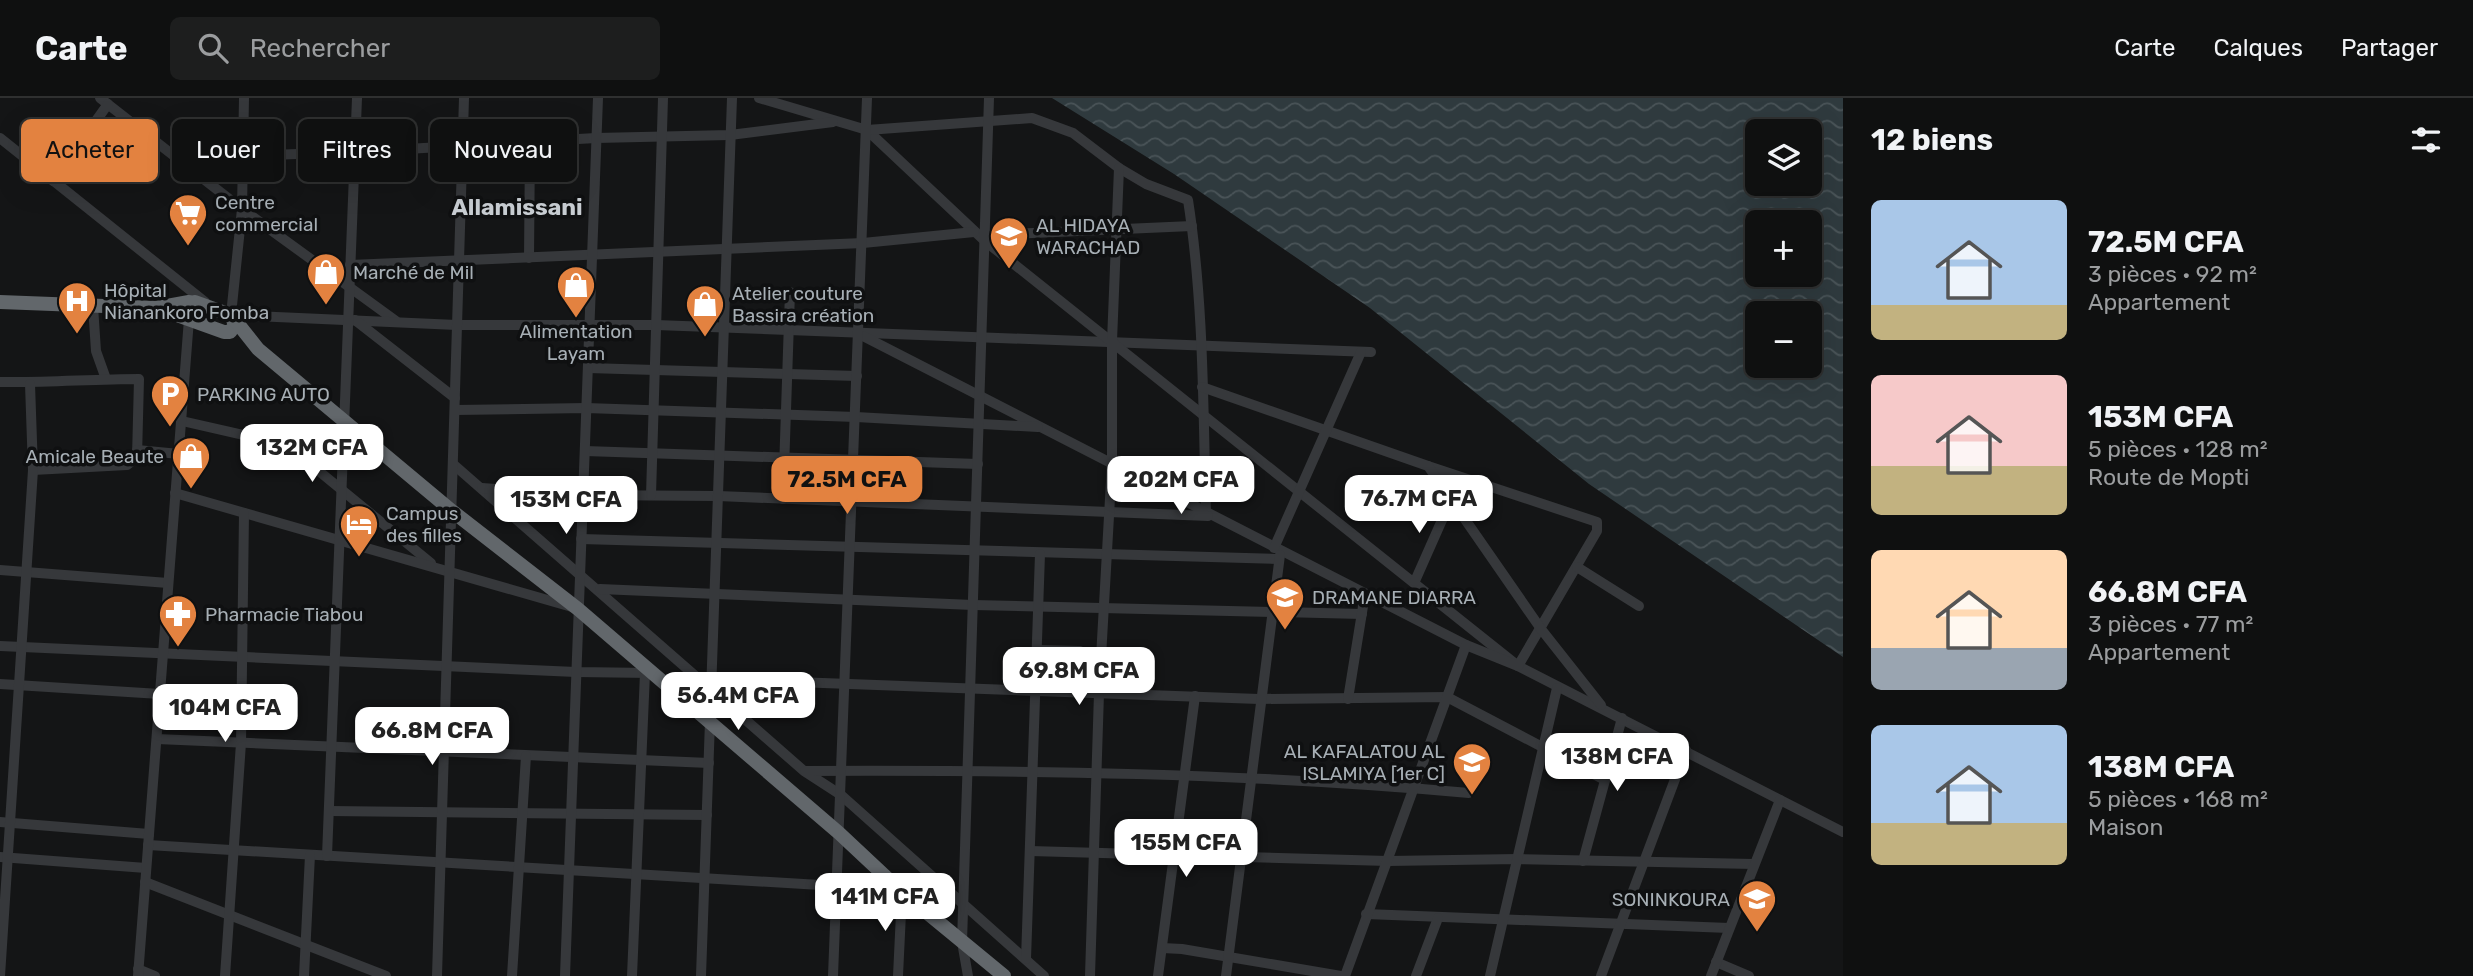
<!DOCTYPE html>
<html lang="fr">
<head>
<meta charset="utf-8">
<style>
	body { margin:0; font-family:Rubik,sans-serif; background:#1d1e1e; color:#f1f3f6; height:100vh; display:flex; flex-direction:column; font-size:26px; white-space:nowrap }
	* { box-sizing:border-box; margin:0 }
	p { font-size:23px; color:#9b9d9f }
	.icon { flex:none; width:38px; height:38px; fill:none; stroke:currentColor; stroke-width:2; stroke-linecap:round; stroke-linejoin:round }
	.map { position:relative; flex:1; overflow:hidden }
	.sheet { display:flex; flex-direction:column; background:#0f1010; width:630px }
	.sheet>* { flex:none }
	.guide { position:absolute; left:21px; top:21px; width:665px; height:63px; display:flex; gap:14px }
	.fabs { position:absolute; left:1745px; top:21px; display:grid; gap:14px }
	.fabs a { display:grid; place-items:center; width:77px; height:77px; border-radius:10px; background:#0f1010; box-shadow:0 7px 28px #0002,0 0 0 2px #2f3030; font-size:35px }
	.price { position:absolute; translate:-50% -60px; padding:0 16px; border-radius:14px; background:#fff; color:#222; font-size:23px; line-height:46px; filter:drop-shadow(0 2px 4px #0008) }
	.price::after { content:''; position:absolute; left:50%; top:42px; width:21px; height:16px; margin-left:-10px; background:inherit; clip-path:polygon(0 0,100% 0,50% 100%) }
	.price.current { background:#e38240; color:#111 }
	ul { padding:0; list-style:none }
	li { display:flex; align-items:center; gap:21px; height:175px; padding:0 28px }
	li span { display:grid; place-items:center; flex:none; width:196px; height:140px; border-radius:10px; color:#555 }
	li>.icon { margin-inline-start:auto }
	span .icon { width:84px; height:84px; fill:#fffc; stroke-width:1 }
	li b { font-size:30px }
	h2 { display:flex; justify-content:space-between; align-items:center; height:84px; padding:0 28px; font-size:30px }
	.tag { padding:0 24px; border-radius:10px; background:#0f1010; box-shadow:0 7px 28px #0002,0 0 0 2px #2f3030; font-size:24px; line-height:63px }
	.tag.current { background:#e38240; color:#111 }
	header { display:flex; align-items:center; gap:42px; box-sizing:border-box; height:98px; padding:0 35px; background:#0f1010; border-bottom:2px solid #2f3030 }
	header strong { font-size:33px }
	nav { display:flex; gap:38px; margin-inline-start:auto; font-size:24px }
	.search { width:490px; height:63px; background:#1d1e1e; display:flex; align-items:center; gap:18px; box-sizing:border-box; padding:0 24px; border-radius:10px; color:#9b9d9f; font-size:26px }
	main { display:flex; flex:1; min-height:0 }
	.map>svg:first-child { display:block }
	.water { fill:url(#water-waves); fill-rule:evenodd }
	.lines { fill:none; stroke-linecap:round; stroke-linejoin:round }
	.minor { stroke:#36383b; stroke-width:10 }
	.highway { stroke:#62676b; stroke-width:14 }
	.labels { text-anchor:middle; stroke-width:7; stroke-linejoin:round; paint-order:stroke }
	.poi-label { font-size:19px; fill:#a7afb5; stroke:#0f1011; text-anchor:start }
	.quarter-label { font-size:23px; font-weight:bold; fill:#c8cdd2; stroke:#0f1011 }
</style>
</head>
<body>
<header>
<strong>Carte</strong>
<div class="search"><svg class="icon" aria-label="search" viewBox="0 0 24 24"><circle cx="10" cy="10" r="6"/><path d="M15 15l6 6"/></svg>Rechercher</div>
<nav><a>Carte</a><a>Calques</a><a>Partager</a></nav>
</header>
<main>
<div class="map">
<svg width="1843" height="878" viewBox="0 0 1843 878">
	<defs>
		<pattern id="water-waves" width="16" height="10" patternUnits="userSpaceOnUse" patternTransform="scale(1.75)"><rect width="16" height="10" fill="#2f3a3e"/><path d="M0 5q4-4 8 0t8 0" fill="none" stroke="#4a5458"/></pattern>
	</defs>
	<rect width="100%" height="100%" fill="#141516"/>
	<path class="water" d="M 1052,0 L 1843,0 L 1843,559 L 1589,386 L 1370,210 L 1174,76 ZM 1757,33 L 1810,33 L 1810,86 L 1757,86 ZM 1757,124 L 1810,124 L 1810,177 L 1757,177 ZM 1757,215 L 1810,215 L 1810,268 L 1757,268 Z"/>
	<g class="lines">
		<g class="minor">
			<path d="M 100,0 L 242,111 L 396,223"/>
			<path d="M 244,0 L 242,111 L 231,217 L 457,227 L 656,227 L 1371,254"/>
			<path d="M 759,0 L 867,32 L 985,143 L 1518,568 L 1843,734"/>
			<path d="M 867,32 L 1032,20 L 1073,35 L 1119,70 L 1146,86 L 1188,102 C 1204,205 1203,310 1206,414"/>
			<path d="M 0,40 L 205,204"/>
			<path d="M 177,60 L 355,54 L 596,40 L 730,37 L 833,24"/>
			<path d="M 53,83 L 108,6"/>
			<path d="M 985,137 L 1192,128"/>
			<path d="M 529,160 L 530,44"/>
			<path d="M 350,167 L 863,145 L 974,134"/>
			<path d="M 93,208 L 96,253 L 106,281"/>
			<path d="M 355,222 L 455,300"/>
			<path d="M 863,238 L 1466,547 L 1518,568 L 1597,433 L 1597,424 L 1428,368"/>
			<path d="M 588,270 L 857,278"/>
			<path d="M 0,284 C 46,285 92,281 139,281 L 137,359 L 127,367 L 33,372"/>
			<path d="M 1202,289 L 1428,368 L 1541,531 L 1601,607"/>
			<path d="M 455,312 L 586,310 L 856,319 L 1038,329"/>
			<path d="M 182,323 L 287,347 L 431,465"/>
			<path d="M 137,352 L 179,356"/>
			<path d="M 585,353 L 978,366"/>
			<path d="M 453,366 L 804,673 L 841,697 L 1044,878"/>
			<path d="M 482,390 L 583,397 L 718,398 L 1208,418"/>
			<path d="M 175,395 L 572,509"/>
			<path d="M 651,397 L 663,0"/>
			<path d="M 783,401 L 790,194"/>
			<path d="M 581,441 L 1278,461"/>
			<path d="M 1274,450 L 1361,254"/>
			<path d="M 1577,469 L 1639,508"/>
			<path d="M 0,472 L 168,485"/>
			<path d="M 1415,483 L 1450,404"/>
			<path d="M 600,491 L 973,507 L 1362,516"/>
			<path d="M 0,548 L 576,574 L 651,575"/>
			<path d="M 1038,552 L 1080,553"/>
			<path d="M 711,581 L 1259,601 L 1447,599 L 1605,682"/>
			<path d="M 0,586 L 160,596"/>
			<path d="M 1348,601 L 1365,496"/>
			<path d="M 157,641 L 709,665"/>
			<path d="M 805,673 C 1026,672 1249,675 1469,695"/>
			<path d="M 329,713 L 707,717"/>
			<path d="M 0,724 L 149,736"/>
			<path d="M 148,747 L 837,788"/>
			<path d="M 1030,753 L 1388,763 L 1518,761 L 1754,766"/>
			<path d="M 327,758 L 357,0"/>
			<path d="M 0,759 L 146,770"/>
			<path d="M 1583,763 L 1622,620"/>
			<path d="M 145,784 L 386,878"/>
			<path d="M 1366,816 L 1729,830"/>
			<path d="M 1162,850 L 1182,851 L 1341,878"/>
			<path d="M 1026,861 L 1040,456"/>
			<path d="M 1716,864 L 1749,878"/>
			<path d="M 138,871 L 155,878"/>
			<path d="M 0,878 L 33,372 L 30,286"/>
			<path d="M 138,878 L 189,221"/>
			<path d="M 225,878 L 241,645 L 244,415"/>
			<path d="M 304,878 L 310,757"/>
			<path d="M 437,878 L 464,0"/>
			<path d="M 512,878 L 526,658"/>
			<path d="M 565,878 L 598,0"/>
			<path d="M 632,878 L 645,575"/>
			<path d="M 701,878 L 732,0"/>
			<path d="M 833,878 L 867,0"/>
			<path d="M 898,878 L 902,794"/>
			<path d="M 968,878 L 962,844 L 989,0"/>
			<path d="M 1090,878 L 1099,595 L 1112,365 L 1112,243 L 1119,70"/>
			<path d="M 1158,878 L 1195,598"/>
			<path d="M 1226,878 L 1280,457"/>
			<path d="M 1345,878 L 1466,547"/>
			<path d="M 1416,878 L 1438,820"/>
			<path d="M 1490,878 L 1557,590"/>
			<path d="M 1601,878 L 1686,652"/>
			<path d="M 1711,878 L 1780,702"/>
		</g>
		<g class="highway">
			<path d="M 0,204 L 156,210 L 189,204"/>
			<path d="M 160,211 L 224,234 L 230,234 L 235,227 L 231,217 L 195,204 L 185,207 L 183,212 L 185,219"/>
			<path d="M 235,222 L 258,251 L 452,413 L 578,511 L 839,735 L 902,794 L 1004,878"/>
		</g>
	</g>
	<defs>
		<g id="supermarket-pin" transform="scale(2.0125)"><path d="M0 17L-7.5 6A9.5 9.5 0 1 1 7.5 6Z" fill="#e38240" stroke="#0f1011"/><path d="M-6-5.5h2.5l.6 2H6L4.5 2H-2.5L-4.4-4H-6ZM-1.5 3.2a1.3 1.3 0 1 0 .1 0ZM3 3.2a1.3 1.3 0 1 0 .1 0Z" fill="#fff"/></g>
		<g id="school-pin" transform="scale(2.0125)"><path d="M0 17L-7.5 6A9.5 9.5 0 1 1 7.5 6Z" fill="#e38240" stroke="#0f1011"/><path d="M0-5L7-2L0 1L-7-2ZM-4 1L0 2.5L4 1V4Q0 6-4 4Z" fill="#fff"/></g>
		<g id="shop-pin" transform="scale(2.0125)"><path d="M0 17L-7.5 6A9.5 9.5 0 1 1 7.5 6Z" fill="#e38240" stroke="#0f1011"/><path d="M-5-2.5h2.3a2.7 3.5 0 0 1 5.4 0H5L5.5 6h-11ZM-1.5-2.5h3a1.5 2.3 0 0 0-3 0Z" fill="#fff"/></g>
		<g id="hospital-pin" transform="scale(2.0125)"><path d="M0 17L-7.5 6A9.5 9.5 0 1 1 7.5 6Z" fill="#e38240" stroke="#0f1011"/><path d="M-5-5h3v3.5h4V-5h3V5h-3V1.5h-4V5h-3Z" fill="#fff"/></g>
		<g id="parking-pin" transform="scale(2.0125)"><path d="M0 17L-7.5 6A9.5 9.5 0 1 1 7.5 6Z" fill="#e38240" stroke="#0f1011"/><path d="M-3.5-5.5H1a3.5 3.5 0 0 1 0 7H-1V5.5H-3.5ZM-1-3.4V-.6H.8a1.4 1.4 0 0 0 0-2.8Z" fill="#fff"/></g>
		<g id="hotel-pin" transform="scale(2.0125)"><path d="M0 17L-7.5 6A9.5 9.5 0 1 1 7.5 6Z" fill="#e38240" stroke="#0f1011"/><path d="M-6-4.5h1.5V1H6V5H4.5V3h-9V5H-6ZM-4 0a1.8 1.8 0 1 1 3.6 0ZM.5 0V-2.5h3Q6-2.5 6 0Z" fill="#fff"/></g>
		<g id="pharmacy-pin" transform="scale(2.0125)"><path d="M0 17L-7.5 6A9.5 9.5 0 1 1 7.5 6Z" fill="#e38240" stroke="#0f1011"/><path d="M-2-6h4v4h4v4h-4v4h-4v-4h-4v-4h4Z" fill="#fff"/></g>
	</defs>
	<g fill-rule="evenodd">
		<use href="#supermarket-pin" x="188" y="115"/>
		<use href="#school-pin" x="1009" y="138"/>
		<use href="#shop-pin" x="326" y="174"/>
		<use href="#shop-pin" x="576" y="187"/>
		<use href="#hospital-pin" x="77" y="203"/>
		<use href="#shop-pin" x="705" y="206"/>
		<use href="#parking-pin" x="170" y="296"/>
		<use href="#shop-pin" x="191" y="358"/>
		<use href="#hotel-pin" x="359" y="426"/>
		<use href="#school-pin" x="1285" y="499"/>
		<use href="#pharmacy-pin" x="178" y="516"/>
		<use href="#school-pin" x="1472" y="664"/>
		<use href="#school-pin" x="1757" y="801"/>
	</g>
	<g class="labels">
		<g class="poi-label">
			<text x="215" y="111">Centre<tspan x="215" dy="22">commercial</tspan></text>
			<text x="1036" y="134">AL HIDAYA<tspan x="1036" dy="22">WARACHAD</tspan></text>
			<text x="353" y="181">Marché de Mil</text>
			<text x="104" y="199">Hôpital<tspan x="104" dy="22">Nianankoro Fomba</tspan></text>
			<text x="732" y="202">Atelier couture<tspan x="732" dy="22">Bassira création</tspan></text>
			<text x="576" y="240" text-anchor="middle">Alimentation<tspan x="576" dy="22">Layam</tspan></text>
			<text x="197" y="303">PARKING AUTO</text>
			<text x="164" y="365" text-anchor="end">Amicale Beaute</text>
			<text x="386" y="422">Campus<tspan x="386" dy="22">des filles</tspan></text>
			<text x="1312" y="506">DRAMANE DIARRA</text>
			<text x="205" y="523">Pharmacie Tiabou</text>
			<text x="1445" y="660" text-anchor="end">AL KAFALATOU AL<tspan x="1445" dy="22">ISLAMIYA [1er C]</tspan></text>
			<text x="1730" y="808" text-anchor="end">SONINKOURA</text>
		</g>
		<g class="quarter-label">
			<text x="517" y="117">Allamissani</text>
		</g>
	</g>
</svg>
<div class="fabs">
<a><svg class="icon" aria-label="layers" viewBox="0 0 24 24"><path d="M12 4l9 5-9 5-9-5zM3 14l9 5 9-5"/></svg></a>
<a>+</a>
<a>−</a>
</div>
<b class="price" style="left:312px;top:386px">132M CFA</b>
<b class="price current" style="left:847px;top:418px">72.5M CFA</b>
<b class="price" style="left:1181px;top:418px">202M CFA</b>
<b class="price" style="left:1419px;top:437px">76.7M CFA</b>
<b class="price" style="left:566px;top:438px">153M CFA</b>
<b class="price" style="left:1079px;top:609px">69.8M CFA</b>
<b class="price" style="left:738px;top:634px">56.4M CFA</b>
<b class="price" style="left:225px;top:646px">104M CFA</b>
<b class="price" style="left:432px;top:669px">66.8M CFA</b>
<b class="price" style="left:1617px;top:695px">138M CFA</b>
<b class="price" style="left:1186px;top:781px">155M CFA</b>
<b class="price" style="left:885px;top:835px">141M CFA</b>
<div class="guide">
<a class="tag current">Acheter</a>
<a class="tag">Louer</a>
<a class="tag">Filtres</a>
<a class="tag">Nouveau</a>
</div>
</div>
<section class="sheet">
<h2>12 biens<svg class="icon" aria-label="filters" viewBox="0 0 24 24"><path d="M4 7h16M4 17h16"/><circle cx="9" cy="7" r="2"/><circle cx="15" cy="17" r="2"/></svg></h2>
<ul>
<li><span style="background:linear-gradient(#a9c7e8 75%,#c2b280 0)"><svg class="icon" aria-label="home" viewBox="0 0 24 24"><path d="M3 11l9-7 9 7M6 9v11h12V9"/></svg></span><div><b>72.5M CFA</b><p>3 pièces · 92 m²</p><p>Appartement</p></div></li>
<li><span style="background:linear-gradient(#f6c9c9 65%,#c2b280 0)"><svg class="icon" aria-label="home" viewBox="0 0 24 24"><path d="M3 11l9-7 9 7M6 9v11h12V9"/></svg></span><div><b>153M CFA</b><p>5 pièces · 128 m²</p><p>Route de Mopti</p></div></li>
<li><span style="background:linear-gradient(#ffd9b3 70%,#9aa5b1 0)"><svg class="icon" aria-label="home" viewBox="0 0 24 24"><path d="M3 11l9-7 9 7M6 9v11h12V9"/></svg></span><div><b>66.8M CFA</b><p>3 pièces · 77 m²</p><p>Appartement</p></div></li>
<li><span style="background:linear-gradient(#a9c7e8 70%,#c2b280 0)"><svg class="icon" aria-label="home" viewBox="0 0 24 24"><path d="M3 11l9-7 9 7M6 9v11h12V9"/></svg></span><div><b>138M CFA</b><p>5 pièces · 168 m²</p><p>Maison</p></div></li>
</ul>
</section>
</main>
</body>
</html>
